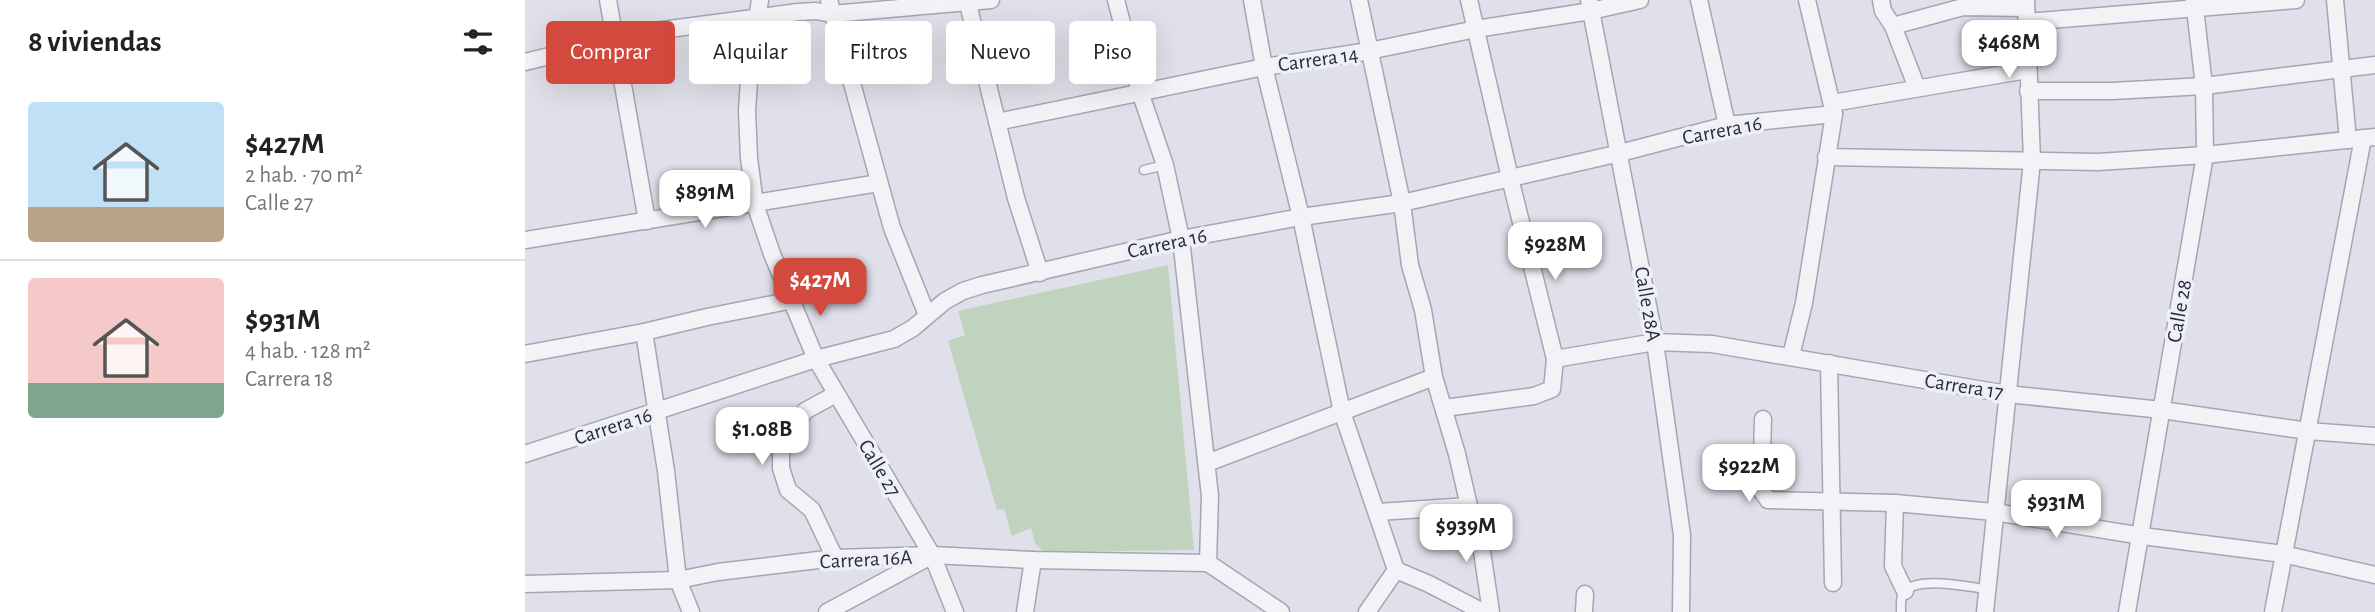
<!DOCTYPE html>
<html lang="es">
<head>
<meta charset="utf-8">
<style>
	body { margin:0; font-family:"Alegreya Sans",sans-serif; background:#f6f6f6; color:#222; height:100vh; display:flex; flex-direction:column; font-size:26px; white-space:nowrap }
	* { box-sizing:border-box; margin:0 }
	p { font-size:23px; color:#767676 }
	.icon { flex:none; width:38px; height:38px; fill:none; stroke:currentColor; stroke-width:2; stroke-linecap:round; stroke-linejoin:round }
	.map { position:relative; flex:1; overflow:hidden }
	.details { display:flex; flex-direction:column; background:#fff; width:525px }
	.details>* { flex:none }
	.guide { position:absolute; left:21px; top:21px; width:665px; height:63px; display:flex; gap:14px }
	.price { position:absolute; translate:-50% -60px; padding:0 16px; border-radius:14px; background:#fff; color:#222; font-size:23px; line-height:46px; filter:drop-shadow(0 2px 4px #0008) }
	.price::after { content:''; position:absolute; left:50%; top:42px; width:21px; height:16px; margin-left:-10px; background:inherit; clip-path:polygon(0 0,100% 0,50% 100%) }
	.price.active { background:#d3493e; color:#fff }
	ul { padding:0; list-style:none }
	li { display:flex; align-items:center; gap:21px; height:175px; padding:0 28px }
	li+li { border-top:2px solid #e0e0e0 }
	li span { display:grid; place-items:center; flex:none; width:196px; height:140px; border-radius:7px; color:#555 }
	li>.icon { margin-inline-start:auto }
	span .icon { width:84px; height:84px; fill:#fffc; stroke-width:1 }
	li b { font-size:30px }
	h2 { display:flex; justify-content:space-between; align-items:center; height:84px; padding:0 28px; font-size:30px }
	.pill { padding:0 24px; border-radius:7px; background:#fff; box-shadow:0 7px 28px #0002; font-size:24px; line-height:63px }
	.pill.active { background:#d3493e; color:#fff }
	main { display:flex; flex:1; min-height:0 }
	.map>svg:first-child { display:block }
	.green { fill:#c0d3bf }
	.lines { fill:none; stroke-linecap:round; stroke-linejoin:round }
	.service-casing { stroke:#a4a6b3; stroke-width:11 }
	.minor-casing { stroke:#a4a6b3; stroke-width:19 }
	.service { stroke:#f2f2f7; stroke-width:8 }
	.minor { stroke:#f2f2f7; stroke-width:16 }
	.labels { text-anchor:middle; stroke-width:7; stroke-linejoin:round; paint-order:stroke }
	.street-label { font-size:21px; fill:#272b40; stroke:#eef0f6 }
</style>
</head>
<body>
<main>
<section class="details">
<h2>8 viviendas<svg class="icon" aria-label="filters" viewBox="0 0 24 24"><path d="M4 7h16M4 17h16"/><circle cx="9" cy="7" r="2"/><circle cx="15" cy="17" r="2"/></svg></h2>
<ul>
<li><span style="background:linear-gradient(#bfe0f5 75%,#b9a48a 0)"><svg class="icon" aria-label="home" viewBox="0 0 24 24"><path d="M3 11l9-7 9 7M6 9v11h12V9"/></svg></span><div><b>$427M</b><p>2 hab. · 70 m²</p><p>Calle 27</p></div></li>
<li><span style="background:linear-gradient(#f6c9c9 75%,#7fa58c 0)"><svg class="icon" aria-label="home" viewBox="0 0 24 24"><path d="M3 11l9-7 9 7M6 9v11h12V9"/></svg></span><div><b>$931M</b><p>4 hab. · 128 m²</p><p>Carrera 18</p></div></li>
</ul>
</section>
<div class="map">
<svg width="1850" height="612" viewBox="0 0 1850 612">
	<rect width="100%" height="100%" fill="#dfe0e9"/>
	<path class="green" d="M 643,265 L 669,550 L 518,552 L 510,543 L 506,528 L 487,536 L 479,509 L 472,510 L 423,341 L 440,335 L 433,311 Z"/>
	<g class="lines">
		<g class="service-casing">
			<g id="service">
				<path d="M 619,170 L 640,165"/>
				<path d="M 1376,612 C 1376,605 1375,596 1380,591 C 1395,576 1442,587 1462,589"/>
			</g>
		</g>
		<g class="minor-casing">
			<g id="minor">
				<path d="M 83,0 L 122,221"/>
				<path d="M 235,0 L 225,64 L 222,111 L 224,158 L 230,204 L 247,254 L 291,359 L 407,555 L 430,612"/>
				<path d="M 304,0 L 367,228 L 402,315"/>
				<path d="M 442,0 L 491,198 L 515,273"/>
				<path d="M 591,0 L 615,92 L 640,165 L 656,239 L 685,496 L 683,563"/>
				<path d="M 727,0 L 739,67 L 776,217 L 817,412 L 871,570"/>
				<path d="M 834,0 L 877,203 L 885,265 L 898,310 L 909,377 L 932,454 L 944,506 L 953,525 L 966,612"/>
				<path d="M 1064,0 L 1130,342 L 1157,535 L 1156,612"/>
				<path d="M 1174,0 L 1202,125"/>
				<path d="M 1356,0 L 1358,11 L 1368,26 L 1392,88"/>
				<path d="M 1810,0 L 1823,140"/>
				<path d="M 1501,22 L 1771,0"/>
				<path d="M 1368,26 L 1438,7 L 1501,8"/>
				<path d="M 0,62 L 65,46 L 91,36 L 273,12 L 291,11 L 307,14 L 466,0"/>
				<path d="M 1503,91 L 1587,91 L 1679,86 L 1850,65"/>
				<path d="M 1307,103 L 1502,70"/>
				<path d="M 472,122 L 739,67 L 844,51 L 951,29 L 1066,11 L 1115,0"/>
				<path d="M 1301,157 L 1573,162 L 1680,155 L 1850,137"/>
				<path d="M 0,240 L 354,183"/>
				<path d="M 119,332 L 141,471 L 153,580 L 166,612"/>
				<path d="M 0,354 L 119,332 L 182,317 L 268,300"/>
				<path d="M 1266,356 L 1279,303 L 1309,114 L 1282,0"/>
				<path d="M 1030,359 L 1130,342 L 1187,344 L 1482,394 L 1637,410 L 1783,431 L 1850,436"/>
				<path d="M 1304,363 L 1308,583"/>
				<path d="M 919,408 L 1009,396 L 1027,389 L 1030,359 L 985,178 L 944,0"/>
				<path d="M 1238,419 L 1236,490 L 1243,500 L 1370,503 L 1469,512 L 1617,536 L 1758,554 L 1850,575"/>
				<path d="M 0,454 L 291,359 L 369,339 L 388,328 L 420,301 L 438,291 L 457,285 L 656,239 L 776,217 L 877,203 L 1095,153 L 1202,125 L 1309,114"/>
				<path d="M 682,463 L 909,377"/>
				<path d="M 1370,503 L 1368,566 L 1380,591"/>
				<path d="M 853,512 L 944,506"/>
				<path d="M 310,558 L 287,510 L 263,490 L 256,468 L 256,453 L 265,432 L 280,411 L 311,394"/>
				<path d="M 683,563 L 756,612"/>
				<path d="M 871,570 L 904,584 L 958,612"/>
				<path d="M 0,584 L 153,580 L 193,572 L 310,558 L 407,555 L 508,560 L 683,563"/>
				<path d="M 302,612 L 404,557"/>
				<path d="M 500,612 L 508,560"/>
				<path d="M 842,612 L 871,570"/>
				<path d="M 1059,612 L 1060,594"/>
				<path d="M 1460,612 L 1507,161 L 1501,0"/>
				<path d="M 1602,612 L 1680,155 L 1679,86 L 1669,0"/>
				<path d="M 1748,612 L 1838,138"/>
			</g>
		</g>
		<use href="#service" class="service"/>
		<use href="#minor" class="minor"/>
	</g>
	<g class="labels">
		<g class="street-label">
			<text transform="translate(793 59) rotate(-8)" y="7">Carrera 14</text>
			<text transform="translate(1197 130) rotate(-11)" y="7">Carrera 16</text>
			<text transform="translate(642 243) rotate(-12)" y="7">Carrera 16</text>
			<text transform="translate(1123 304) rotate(80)" y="7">Calle 28A</text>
			<text transform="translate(1654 311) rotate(-80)" y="7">Calle 28</text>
			<text transform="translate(1439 386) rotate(9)" y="7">Carrera 17</text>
			<text transform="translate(88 426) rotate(-18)" y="7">Carrera 16</text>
			<text transform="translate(355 468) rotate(59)" y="7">Calle 27</text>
			<text transform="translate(341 559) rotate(-3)" y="7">Carrera 16A</text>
		</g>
	</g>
</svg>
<b class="price" style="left:1484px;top:80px">$468M</b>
<b class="price" style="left:180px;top:230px">$891M</b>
<b class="price" style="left:1030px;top:282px">$928M</b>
<b class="price active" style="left:295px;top:318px">$427M</b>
<b class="price" style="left:237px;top:467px">$1.08B</b>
<b class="price" style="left:1224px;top:504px">$922M</b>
<b class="price" style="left:1531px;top:540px">$931M</b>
<b class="price" style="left:941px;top:564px">$939M</b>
<div class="guide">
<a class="pill active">Comprar</a>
<a class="pill">Alquilar</a>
<a class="pill">Filtros</a>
<a class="pill">Nuevo</a>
<a class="pill">Piso</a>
</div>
</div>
</main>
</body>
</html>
